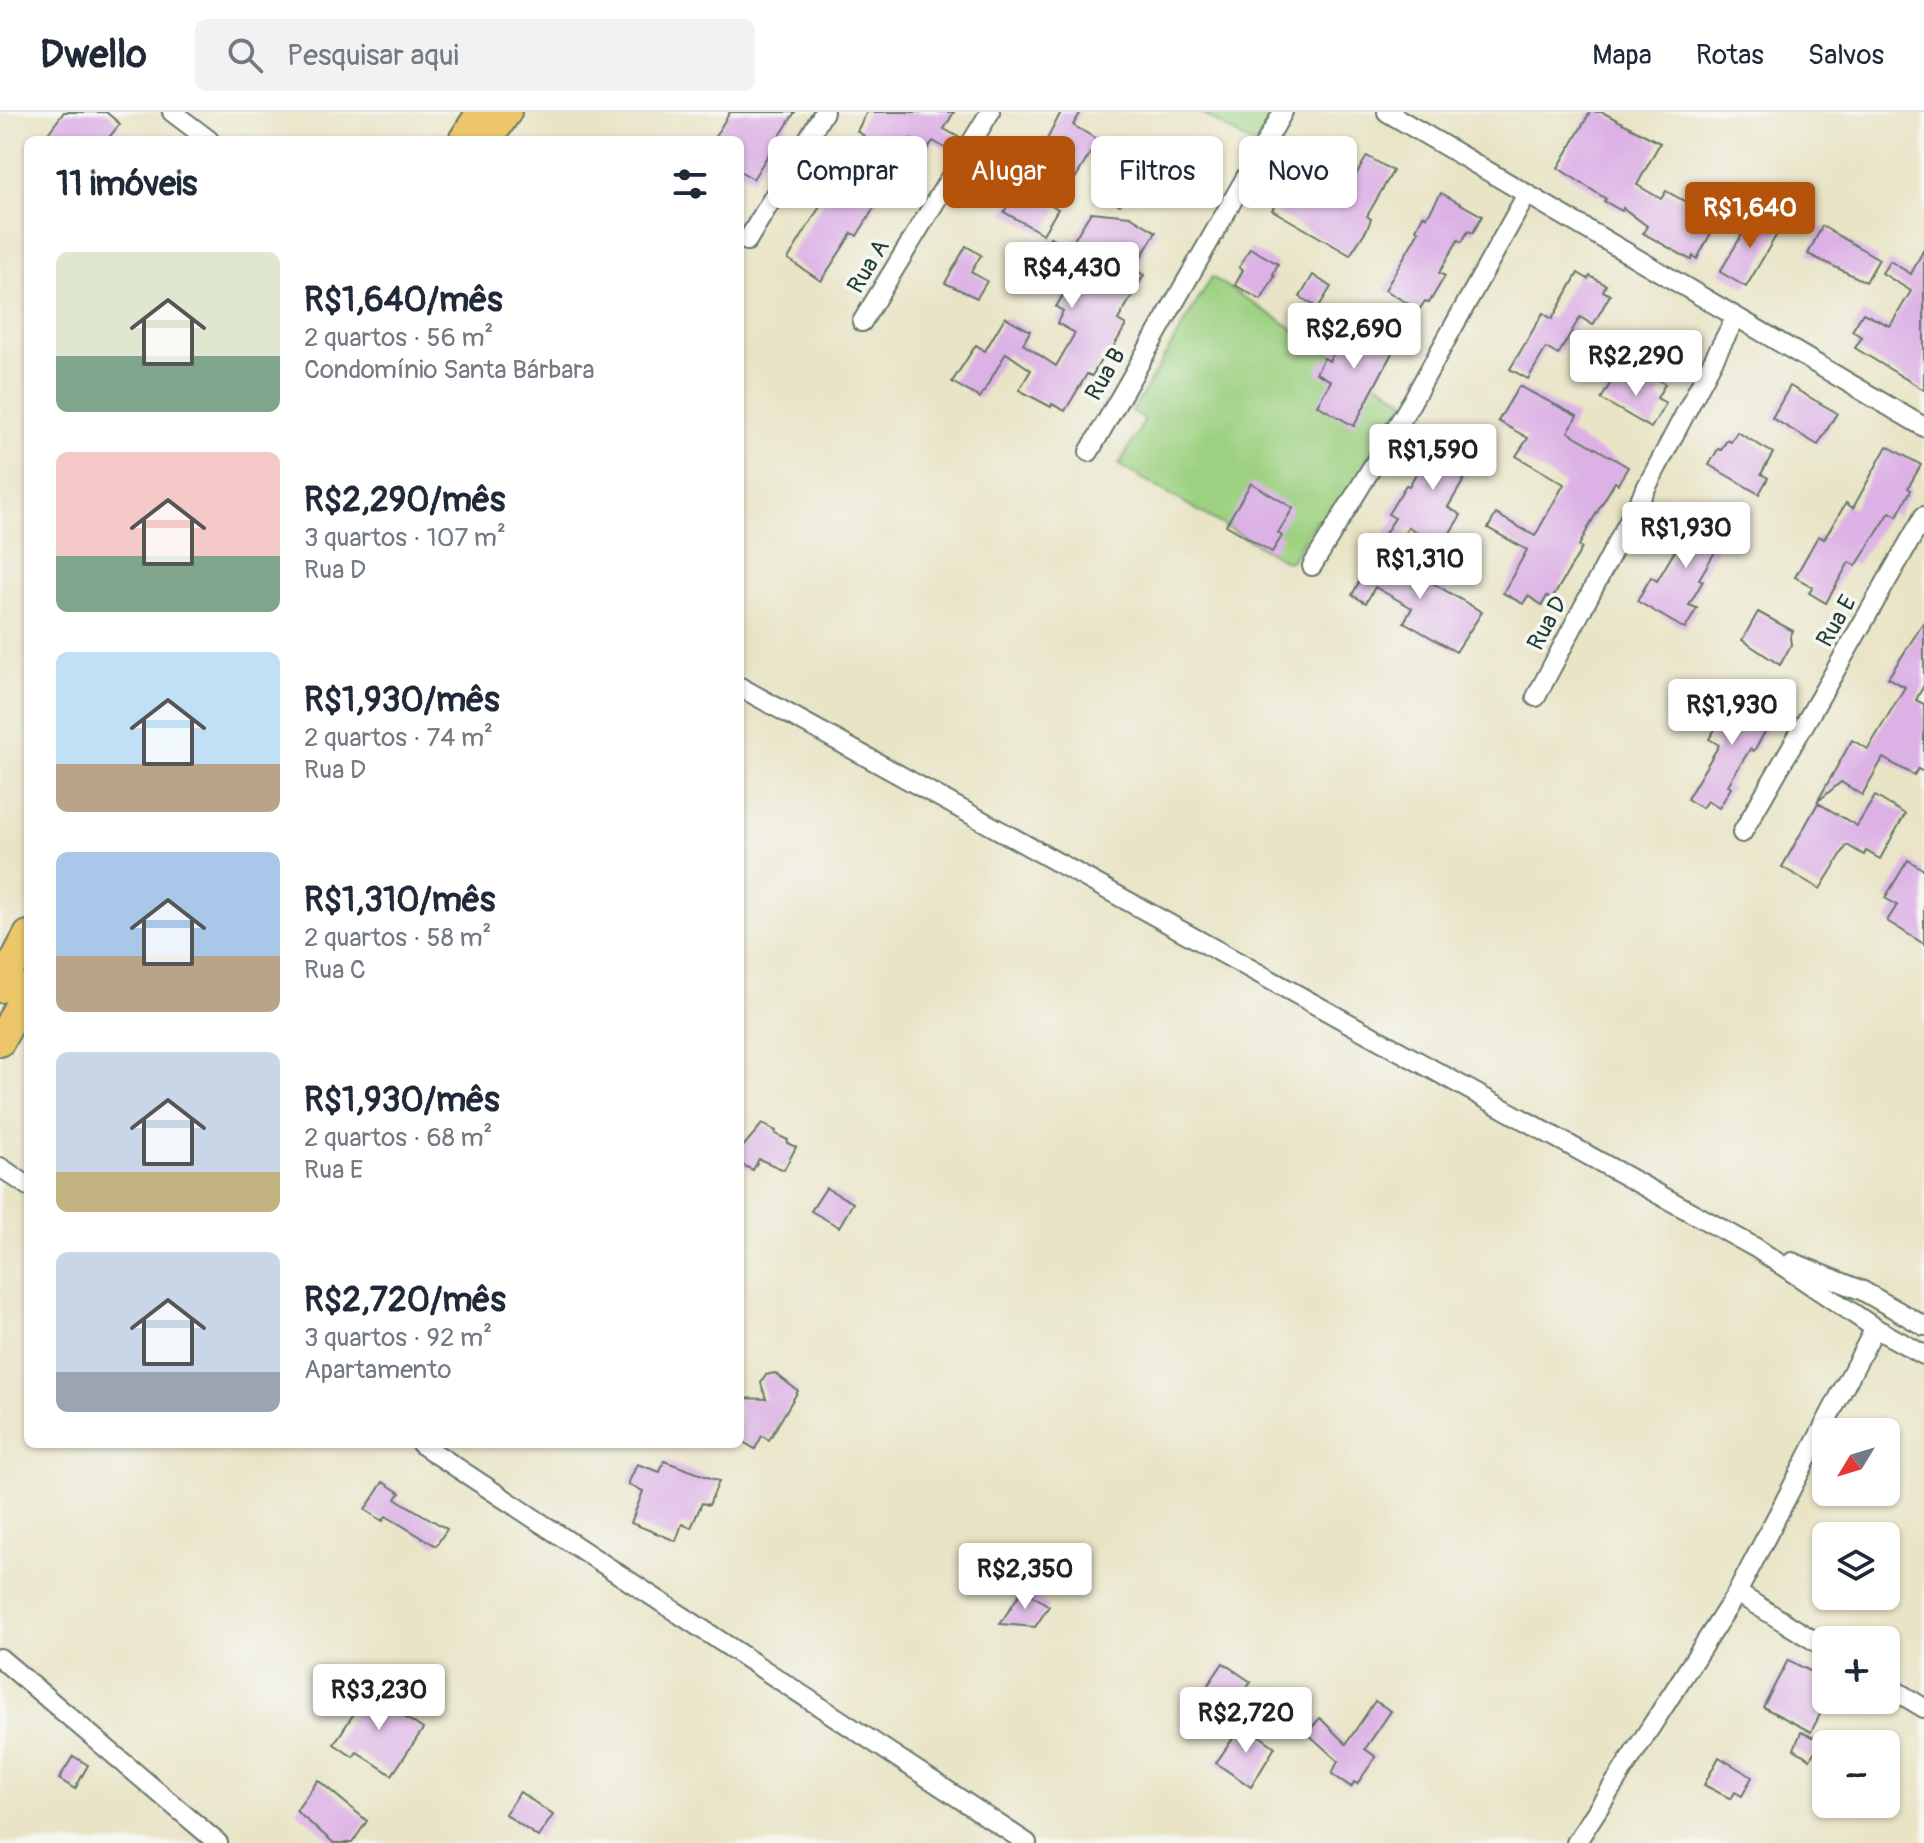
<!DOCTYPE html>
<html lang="pt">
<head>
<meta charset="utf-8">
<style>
	body { margin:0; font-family:Pangolin,sans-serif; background:#f2f2f3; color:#1f2937; height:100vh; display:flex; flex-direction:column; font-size:30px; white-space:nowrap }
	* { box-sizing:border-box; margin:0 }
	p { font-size:26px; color:#747a83 }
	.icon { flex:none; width:44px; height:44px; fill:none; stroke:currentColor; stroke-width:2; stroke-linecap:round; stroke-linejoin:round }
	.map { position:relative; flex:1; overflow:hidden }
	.sheet { position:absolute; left:24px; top:24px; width:720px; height:1312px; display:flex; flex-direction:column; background:#fff; border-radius:12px; box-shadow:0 2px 6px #0004 }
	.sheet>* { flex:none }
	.banner { position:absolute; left:768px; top:24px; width:760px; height:72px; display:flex; gap:16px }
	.needle { width:52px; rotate:232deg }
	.fabs { position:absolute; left:1812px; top:1306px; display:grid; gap:16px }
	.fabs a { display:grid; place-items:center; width:88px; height:88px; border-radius:12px; background:#fff; box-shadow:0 2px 6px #0004; font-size:40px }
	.price { position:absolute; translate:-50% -68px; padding:0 18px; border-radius:8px; background:#fff; color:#222; font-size:26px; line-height:52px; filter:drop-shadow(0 2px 4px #0008) }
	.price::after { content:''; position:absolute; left:50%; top:48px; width:24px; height:18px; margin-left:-12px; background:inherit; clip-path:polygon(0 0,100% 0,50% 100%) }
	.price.selected { background:#b45309; color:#fff }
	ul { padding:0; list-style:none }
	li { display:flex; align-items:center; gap:24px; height:200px; padding:0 32px }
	li span { display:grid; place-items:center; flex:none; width:224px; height:160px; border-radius:12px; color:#555 }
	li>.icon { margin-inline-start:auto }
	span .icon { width:96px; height:96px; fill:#fffc; stroke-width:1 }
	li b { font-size:34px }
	h2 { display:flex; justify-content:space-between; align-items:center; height:96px; padding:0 32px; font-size:34px }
	.tag { padding:0 28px; border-radius:12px; background:#fff; box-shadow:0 2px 6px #0004; font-size:28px; line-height:72px }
	.tag.selected { background:#b45309; color:#fff }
	header { display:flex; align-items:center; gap:48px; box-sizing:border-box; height:112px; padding:0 40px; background:#fff; border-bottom:2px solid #e0e1e3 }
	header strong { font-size:38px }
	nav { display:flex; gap:44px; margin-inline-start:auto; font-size:28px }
	.search { width:560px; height:72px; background:#f2f2f3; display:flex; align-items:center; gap:20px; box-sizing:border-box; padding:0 28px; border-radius:12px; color:#747a83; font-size:30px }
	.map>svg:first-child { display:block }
	.green { fill:#9dd181; stroke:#5e875a; stroke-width:2 }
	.building { fill:#dcb1e5 }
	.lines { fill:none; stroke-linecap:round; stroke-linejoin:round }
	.street-casing { stroke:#667767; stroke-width:22 }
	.primary-casing { stroke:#667767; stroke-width:32 }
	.street { stroke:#fff; stroke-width:18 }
	.primary { stroke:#ecc669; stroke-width:28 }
	.labels { text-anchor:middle; stroke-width:7; stroke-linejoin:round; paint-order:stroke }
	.street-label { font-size:24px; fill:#1f3d34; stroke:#f6f6f2 }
</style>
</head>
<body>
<header>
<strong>Dwello</strong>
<div class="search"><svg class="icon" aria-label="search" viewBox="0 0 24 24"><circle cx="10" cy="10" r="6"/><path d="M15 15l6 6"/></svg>Pesquisar aqui</div>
<nav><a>Mapa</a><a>Rotas</a><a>Salvos</a></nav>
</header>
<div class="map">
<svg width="1924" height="1731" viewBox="0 0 1924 1731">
	<rect width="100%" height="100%" fill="#f6f6f2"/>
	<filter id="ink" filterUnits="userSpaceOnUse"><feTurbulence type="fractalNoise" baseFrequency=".0125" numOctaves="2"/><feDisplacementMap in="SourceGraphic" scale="16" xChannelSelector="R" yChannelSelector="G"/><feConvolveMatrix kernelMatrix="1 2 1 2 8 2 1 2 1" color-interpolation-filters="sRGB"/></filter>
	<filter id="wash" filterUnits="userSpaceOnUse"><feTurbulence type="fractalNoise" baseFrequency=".006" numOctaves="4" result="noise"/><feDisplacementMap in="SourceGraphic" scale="32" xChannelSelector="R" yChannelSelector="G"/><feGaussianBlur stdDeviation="1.8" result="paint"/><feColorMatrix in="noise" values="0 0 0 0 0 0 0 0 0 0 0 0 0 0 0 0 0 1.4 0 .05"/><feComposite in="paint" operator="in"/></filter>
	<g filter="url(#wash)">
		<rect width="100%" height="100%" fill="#e9e4c6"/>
		<g class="green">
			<path d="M 1200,0 L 1279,0 L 1259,36 Z"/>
			<path d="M 1212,165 L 1405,288 L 1330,416 L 1316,408 L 1291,449 L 1287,450 L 1119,353 L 1145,308 L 1132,300 Z"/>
		</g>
		<g id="blocks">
			<g class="building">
				<path d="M 64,0 L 106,0 L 120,12 L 107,28 L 43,28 Z"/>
				<path d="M 730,0 L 795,0 L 753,67 L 740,59 L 740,28 L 713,28 Z"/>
				<path d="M 867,0 L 954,0 L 944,17 L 960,26 L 952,40 L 933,29 L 928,37 L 911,27 L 895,55 L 890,52 L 874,82 L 880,86 L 857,124 L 852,121 L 821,169 L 788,147 L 833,73 L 838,76 L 862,35 L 858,34 L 864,24 L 857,19 Z"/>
				<path d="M 1061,0 L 1081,0 L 1073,13 L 1098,28 L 1075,67 L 1038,45 Z"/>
				<path d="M 1590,0 L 1602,0 L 1660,31 L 1637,73 L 1661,87 L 1666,79 L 1718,108 L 1697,147 L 1693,144 L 1691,148 L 1643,121 L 1647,114 L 1623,96 L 1622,99 L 1604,89 L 1606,87 L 1558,56 Z"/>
				<path d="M 1367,44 L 1393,59 L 1367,104 L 1371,107 L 1367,117 L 1350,143 L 1272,98 L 1281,82 L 1284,83 L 1290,73 L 1294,75 L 1299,65 L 1341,89 Z"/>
				<path d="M 1123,45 L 1142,56 L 1120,93 L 1101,82 Z"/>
				<path d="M 1019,73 L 1058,97 L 1043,122 L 1004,100 Z"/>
				<path d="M 1441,81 L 1482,104 L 1473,121 L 1468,119 L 1462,130 L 1458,128 L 1439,161 L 1445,164 L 1429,191 L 1425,189 L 1419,198 L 1385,178 L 1419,119 L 1416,117 L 1423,103 L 1427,105 Z"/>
				<path d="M 1091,100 L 1130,104 L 1156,120 L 1134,157 L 1144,163 L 1118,208 L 1126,213 L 1110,241 L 1106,239 L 1092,264 L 1087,262 L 1065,299 L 1052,292 L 1051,295 L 1019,278 L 1031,258 L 1006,241 L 980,286 L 952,270 L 976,233 L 985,239 L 1005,205 L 1030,219 L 1023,232 L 1056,254 L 1075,221 L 1057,211 L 1063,199 L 1056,195 L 1063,183 L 1045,172 L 1052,161 L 1035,152 L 1050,125 L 1069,136 Z"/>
				<path d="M 1754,102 L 1780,117 L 1746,175 L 1720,160 Z"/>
				<path d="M 1822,114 L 1879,147 L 1866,170 L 1808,142 Z"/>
				<path d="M 966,134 L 981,143 L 971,160 L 987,169 L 977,186 L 945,171 Z"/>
				<path d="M 1250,136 L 1278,152 L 1273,162 L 1275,164 L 1261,188 L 1235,173 L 1243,158 L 1239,156 Z"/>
				<path d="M 1924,137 L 1924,278 L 1855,236 L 1862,225 L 1852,219 L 1863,201 L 1890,214 L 1911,179 L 1882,161 L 1890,149 L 1911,162 Z"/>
				<path d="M 1578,161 L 1588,167 L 1590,164 L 1606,173 L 1603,179 L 1610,183 L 1593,213 L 1580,205 L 1558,243 L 1546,236 L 1528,267 L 1510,257 L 1543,201 L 1552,207 Z"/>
				<path d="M 1313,163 L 1331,175 L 1318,196 L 1300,185 Z"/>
				<path d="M 1353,207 L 1396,233 L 1354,314 L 1317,293 L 1331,269 L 1316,261 L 1324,246 L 1329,249 Z"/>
				<path d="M 1618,259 L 1642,273 L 1649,262 L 1665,272 L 1657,286 L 1666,291 L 1651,316 L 1601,287 Z"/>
				<path d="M 1519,274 L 1577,304 L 1568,320 L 1628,355 L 1618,372 L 1615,370 L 1590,412 L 1579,434 L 1582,436 L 1552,487 L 1547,484 L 1542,493 L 1528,484 L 1523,492 L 1503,481 L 1527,438 L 1488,416 L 1496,402 L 1535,424 L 1564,372 L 1516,344 L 1528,326 L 1498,309 Z"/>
				<path d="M 1790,274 L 1837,301 L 1818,333 L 1772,306 Z"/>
				<path d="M 1450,314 L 1474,328 L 1459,353 L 1469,359 L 1448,395 L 1461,403 L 1441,435 L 1408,415 L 1401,428 L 1382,426 L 1395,406 L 1388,402 L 1406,373 L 1409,374 L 1435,328 L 1441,331 Z"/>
				<path d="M 1737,320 L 1773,341 L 1761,362 L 1768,366 L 1759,382 L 1709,353 L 1718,337 L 1721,338 L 1727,328 L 1731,330 Z"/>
				<path d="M 1887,334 L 1921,353 L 1908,376 L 1911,378 L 1897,404 L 1890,400 L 1856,454 L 1849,450 L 1826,491 L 1809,481 L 1813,475 L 1795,465 L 1818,424 L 1824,427 L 1846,391 L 1853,396 Z"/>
				<path d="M 1251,371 L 1293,396 L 1278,421 L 1282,424 L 1272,440 L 1226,413 Z"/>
				<path d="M 1711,396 L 1734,408 L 1699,467 L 1703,469 L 1689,493 L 1697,496 L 1685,517 L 1637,489 L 1651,465 L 1657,469 L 1692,410 L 1699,414 Z"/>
				<path d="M 1376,438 L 1482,500 L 1456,540 L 1404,510 L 1412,496 L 1375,475 L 1366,491 L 1352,483 Z"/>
				<path d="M 1758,500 L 1793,519 L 1790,525 L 1791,533 L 1780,553 L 1742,528 Z"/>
				<path d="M 1924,510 L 1924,573 L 1916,588 L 1924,592 L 1924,660 L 1918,657 L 1914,663 L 1883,646 L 1862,683 L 1841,670 L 1817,690 L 1852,628 L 1868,637 L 1905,575 L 1888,566 Z"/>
				<path d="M 1740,577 L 1777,599 L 1754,639 L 1750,637 L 1728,673 L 1731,676 L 1719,696 L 1707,689 L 1702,696 L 1687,687 L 1719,633 L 1709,627 Z"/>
				<path d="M 1875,684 L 1905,702 L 1880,747 L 1866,739 L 1864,743 L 1847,733 L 1820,777 L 1782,755 L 1818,691 L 1857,714 Z"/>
				<path d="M 1908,748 L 1924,758 L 1924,832 L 1887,809 L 1897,793 L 1885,786 Z"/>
				<path d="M 762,1012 L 776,1019 L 775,1022 L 788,1028 L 787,1031 L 796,1035 L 784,1058 L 759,1047 L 753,1058 L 740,1052 L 740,1038 Z"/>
				<path d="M 826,1076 L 853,1091 L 839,1115 L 811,1099 Z"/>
				<path d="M 775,1261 L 798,1279 L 769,1328 L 762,1324 L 755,1337 L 740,1328 L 740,1286 L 766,1287 L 761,1271 L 766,1263 Z"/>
				<path d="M 664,1349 L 719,1369 L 709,1393 L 702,1391 L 691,1416 L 682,1412 L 676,1429 L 631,1411 L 643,1379 L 628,1372 L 637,1352 L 660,1360 Z"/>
				<path d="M 383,1370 L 400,1381 L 396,1387 L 447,1417 L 436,1434 L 386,1404 L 383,1409 L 365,1398 Z"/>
				<path d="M 1023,1477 L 1049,1494 L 1035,1515 L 1000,1512 Z"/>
				<path d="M 1788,1548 L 1826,1567 L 1826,1591 L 1811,1620 L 1763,1595 Z"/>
				<path d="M 1223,1551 L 1251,1570 L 1225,1607 L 1198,1588 Z"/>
				<path d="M 374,1571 L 394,1585 L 388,1594 L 423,1617 L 392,1663 L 357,1640 L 353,1645 L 334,1632 Z"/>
				<path d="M 1375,1589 L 1391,1599 L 1365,1637 L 1376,1645 L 1357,1672 L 1354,1670 L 1351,1675 L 1332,1662 L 1338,1649 L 1307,1621 L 1320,1606 L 1346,1632 Z"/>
				<path d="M 1243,1612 L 1275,1635 L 1251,1675 L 1216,1651 Z"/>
				<path d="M 1801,1620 L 1821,1629 L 1810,1647 L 1794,1637 Z"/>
				<path d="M 73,1644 L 88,1653 L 75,1677 L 59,1667 Z"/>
				<path d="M 1719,1645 L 1752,1665 L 1742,1684 L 1735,1680 L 1731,1687 L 1704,1673 Z"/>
				<path d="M 318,1668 L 367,1709 L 352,1731 L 334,1731 L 296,1699 Z"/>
				<path d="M 520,1680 L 553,1703 L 538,1725 L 505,1702 Z"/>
			</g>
		</g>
	</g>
	<g filter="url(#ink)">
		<use href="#blocks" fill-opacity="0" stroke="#667767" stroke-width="2"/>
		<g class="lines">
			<g class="street-casing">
				<g id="street">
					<path d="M 172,0 L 209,28"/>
					<path d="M 1387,0 L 1924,315"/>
					<path d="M 747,129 L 824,0"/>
					<path d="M 862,210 L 990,0"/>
					<path d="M 1089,340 L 1283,0"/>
					<path d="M 1312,454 L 1411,291 L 1527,82"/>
					<path d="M 740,575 L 1756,1136 L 1875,1216 L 1924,1243"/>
					<path d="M 1536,585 L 1736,205"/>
					<path d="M 1742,721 L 1924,404"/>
					<path d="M 0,1055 L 28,1074"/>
					<path d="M 1792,1150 L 1863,1179 L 1924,1214"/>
					<path d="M 421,1332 L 1027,1731"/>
					<path d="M 1737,1481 L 1826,1536"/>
					<path d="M 0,1546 L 218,1731"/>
					<path d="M 1886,1573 L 1924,1596"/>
					<path d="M 1576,1731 L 1737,1481 L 1875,1216"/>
				</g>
			</g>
			<g class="primary-casing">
				<g id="primary">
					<path d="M 463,28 L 481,0"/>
					<path d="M 488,28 L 507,0"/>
					<path d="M 0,876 L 28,823"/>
					<path d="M 0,930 L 28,876"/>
				</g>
			</g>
			<use href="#street" class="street"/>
			<use href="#primary" class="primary"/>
		</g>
	</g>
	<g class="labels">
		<g class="street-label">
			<text transform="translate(868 154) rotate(-59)" y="8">Rua A</text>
			<text transform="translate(1105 262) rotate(-60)" y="8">Rua B</text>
			<text transform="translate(1836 509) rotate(-60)" y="8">Rua E</text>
			<text transform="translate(1547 511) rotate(-62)" y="8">Rua D</text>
		</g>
	</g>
</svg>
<div class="fabs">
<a><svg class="needle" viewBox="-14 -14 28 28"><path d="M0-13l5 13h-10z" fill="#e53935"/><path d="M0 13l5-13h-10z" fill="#747a83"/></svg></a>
<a><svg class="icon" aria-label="layers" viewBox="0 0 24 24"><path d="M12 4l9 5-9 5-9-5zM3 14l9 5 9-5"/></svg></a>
<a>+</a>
<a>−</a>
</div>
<b class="price selected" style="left:1750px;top:138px">R$1,640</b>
<b class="price" style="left:1072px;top:198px">R$4,430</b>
<b class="price" style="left:1354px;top:259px">R$2,690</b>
<b class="price" style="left:1636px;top:286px">R$2,290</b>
<b class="price" style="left:1433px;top:380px">R$1,590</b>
<b class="price" style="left:1686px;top:458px">R$1,930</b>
<b class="price" style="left:1420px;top:489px">R$1,310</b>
<b class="price" style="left:1732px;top:635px">R$1,930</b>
<b class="price" style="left:1025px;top:1499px">R$2,350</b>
<b class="price" style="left:379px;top:1620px">R$3,230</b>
<b class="price" style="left:1246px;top:1643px">R$2,720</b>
<div class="banner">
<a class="tag">Comprar</a>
<a class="tag selected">Alugar</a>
<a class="tag">Filtros</a>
<a class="tag">Novo</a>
</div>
<section class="sheet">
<h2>11 imóveis<svg class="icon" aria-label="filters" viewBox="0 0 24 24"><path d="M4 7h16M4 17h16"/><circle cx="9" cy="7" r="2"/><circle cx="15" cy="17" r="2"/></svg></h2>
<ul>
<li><span style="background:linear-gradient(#dfe7d0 65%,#7fa58c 0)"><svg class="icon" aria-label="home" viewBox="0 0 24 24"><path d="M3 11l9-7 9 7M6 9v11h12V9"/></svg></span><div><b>R$1,640/mês</b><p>2 quartos · 56 m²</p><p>Condomínio Santa Bárbara</p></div></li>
<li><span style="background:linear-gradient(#f6c9c9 65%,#7fa58c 0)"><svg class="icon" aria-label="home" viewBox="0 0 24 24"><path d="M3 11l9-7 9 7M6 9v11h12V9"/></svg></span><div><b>R$2,290/mês</b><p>3 quartos · 107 m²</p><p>Rua D</p></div></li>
<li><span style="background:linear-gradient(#bfe0f5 70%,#b9a48a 0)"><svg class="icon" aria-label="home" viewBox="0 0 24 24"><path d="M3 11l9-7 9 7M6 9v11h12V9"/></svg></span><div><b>R$1,930/mês</b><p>2 quartos · 74 m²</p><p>Rua D</p></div></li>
<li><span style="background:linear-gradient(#a9c7e8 65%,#b9a48a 0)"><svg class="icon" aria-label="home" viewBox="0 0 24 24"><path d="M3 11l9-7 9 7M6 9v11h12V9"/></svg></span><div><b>R$1,310/mês</b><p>2 quartos · 58 m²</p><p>Rua C</p></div></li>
<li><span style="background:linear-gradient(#c9d6e8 75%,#c2b280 0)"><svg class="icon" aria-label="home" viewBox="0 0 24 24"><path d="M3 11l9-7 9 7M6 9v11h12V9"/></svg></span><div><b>R$1,930/mês</b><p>2 quartos · 68 m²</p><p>Rua E</p></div></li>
<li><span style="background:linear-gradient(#c9d6e8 75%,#9aa5b1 0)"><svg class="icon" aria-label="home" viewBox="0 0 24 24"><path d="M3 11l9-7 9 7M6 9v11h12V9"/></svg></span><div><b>R$2,720/mês</b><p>3 quartos · 92 m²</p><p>Apartamento</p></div></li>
</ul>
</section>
</div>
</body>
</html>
